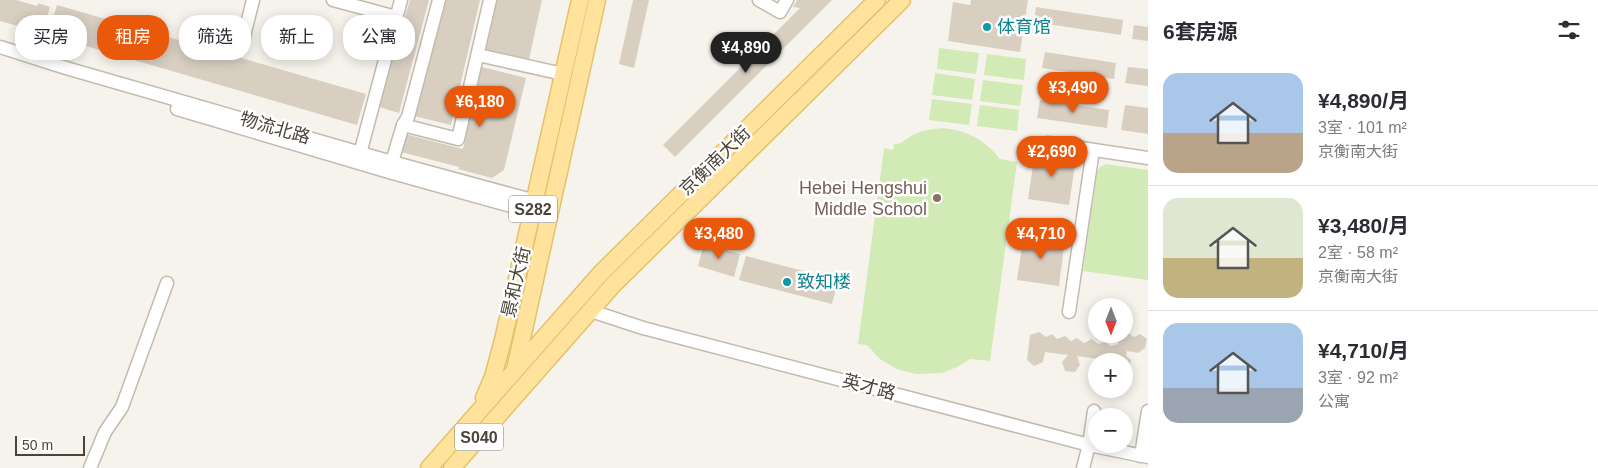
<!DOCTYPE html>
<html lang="zh">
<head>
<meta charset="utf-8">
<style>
	body { margin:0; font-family:Helvetica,"Noto Sans SC",sans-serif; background:#f7f7f7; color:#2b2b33; height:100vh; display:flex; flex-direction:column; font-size:19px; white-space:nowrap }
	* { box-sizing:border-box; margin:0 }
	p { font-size:16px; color:#7c7c81 }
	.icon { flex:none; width:28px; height:28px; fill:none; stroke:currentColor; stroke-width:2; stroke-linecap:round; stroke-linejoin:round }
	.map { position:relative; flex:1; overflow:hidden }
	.panel { display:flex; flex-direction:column; background:#fff; width:450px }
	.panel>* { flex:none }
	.hud { position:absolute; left:15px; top:15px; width:475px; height:45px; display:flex; gap:10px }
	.needle { width:32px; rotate:180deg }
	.tools { position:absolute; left:1088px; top:298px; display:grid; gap:10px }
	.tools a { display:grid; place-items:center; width:45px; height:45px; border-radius:50%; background:#fff; box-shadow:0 2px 12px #0003; font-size:25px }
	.scale { position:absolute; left:15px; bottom:12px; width:70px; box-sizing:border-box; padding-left:5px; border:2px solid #4b4439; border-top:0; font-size:14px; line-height:18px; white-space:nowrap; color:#4b4439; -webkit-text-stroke:4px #fff; paint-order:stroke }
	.price { position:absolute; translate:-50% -42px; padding:0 11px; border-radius:18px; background:#ea580c; color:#fff; font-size:16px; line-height:32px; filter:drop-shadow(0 1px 2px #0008) }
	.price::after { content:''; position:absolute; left:50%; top:30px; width:15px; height:11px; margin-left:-8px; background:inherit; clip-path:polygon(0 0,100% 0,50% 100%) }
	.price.active { background:#222; color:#fff }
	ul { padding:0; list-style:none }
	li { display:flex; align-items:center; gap:15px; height:125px; padding:0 15px }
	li+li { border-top:1px solid #e1e1e2 }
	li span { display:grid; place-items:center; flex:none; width:140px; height:100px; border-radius:15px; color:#555 }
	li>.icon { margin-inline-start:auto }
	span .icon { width:60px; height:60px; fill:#fffc; stroke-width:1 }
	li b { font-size:21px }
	h2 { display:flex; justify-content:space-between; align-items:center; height:60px; padding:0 15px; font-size:21px }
	.chip { padding:0 18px; border-radius:20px; background:#fff; box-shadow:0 2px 12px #0003; font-size:18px; line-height:45px }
	.chip.active { background:#ea580c; color:#fff }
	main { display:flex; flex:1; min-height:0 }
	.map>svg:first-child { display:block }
	.green { fill:#d2eab5 }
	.building { fill:#d8cfc1 }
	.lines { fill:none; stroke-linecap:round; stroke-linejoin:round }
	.minor-casing { stroke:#c2bbae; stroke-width:15 }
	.major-casing { stroke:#e6c16a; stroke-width:19 }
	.minor { stroke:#fff; stroke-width:12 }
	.major { stroke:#ffe39c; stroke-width:16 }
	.culture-dot { fill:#0f9aa8; stroke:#fff; stroke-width:2 }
	.education-dot { fill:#8d6e63; stroke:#fff; stroke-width:2 }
	.labels { text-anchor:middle; stroke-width:5; stroke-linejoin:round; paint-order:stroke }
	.shield { fill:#fff; stroke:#817c74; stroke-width:1 }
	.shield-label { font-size:16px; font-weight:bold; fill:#4b4439 }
	.culture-label { font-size:18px; fill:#0d838f; stroke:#fff; text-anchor:start }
	.street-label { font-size:18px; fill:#4b4439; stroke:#fff }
	.education-label { font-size:18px; fill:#785e54; stroke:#fff; text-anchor:end }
</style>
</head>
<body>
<main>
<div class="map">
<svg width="1148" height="468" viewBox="0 0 1148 468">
	<rect width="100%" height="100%" fill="#f6f3ec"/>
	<g class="green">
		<path d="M 939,48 L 979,53 L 976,74 L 937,69 Z"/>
		<path d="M 987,54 L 1026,59 L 1024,80 L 984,75 Z"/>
		<path d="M 935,73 L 975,79 L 972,100 L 932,95 Z"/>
		<path d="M 983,80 L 1023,85 L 1020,106 L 980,101 Z"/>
		<path d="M 932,99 L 972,104 L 969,125 L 929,120 Z"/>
		<path d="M 980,105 L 1019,110 L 1017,131 L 977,126 Z"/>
		<path d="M 943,128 C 967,130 985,140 1000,159 L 1017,162 L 990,361 L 970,359 L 957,367 L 942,373 L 916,374 L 897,369 L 888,364 L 880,359 L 867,345 L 858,344 L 884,148 L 893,150 L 894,144 C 901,145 908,137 915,134 C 924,130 933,129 943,128 Z"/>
		<path d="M 1106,164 L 1148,170 L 1148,280 L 1083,271 L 1097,172 L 1100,167 Z"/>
	</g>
	<g class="building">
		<path d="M 0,0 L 16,0 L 37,6 L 38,3 L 50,7 L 43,33 L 0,21 Z"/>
		<path d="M 410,0 L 429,0 L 399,113 L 379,107 Z"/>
		<path d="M 441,0 L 480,0 L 451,125 L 414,116 Z"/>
		<path d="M 497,0 L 542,0 L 529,59 L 486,50 Z"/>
		<path d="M 633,0 L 649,0 L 634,68 L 619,64 Z"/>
		<path d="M 797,0 L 832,0 L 675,157 L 663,145 L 800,8 L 793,7 Z"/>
		<path d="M 971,0 L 1028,0 L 1020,52 L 948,41 L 953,2 L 970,5 Z"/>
		<path d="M 57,5 L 366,94 L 357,125 L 48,35 Z"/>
		<path d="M 1036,7 L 1123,20 L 1121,35 L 1034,22 Z"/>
		<path d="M 1134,25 L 1148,27 L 1148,41 L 1132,39 Z"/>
		<path d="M 1045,52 L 1116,63 L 1114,79 L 1042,68 Z"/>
		<path d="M 482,67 L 526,78 L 504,170 L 492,178 L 458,169 L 459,167 L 401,152 L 405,134 L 463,149 Z"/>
		<path d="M 1128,67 L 1148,69 L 1148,86 L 1125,83 Z"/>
		<path d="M 1040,100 L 1109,110 L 1107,128 L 1037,118 Z"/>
		<path d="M 1125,105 L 1148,108 L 1148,134 L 1121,130 Z"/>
		<path d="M 1035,152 L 1076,158 L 1069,205 L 1028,199 Z"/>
		<path d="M 1024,233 L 1065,239 L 1059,286 L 1017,280 Z"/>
		<path d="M 704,244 L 740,254 L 734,277 L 698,266 Z"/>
		<path d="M 746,256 L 827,277 L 824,285 L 836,288 L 832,304 L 739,280 Z"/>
		<path d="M 1039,332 L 1046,337 L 1052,334 L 1057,339 L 1065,336 L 1071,341 L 1077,338 L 1084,343 L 1092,339 L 1098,344 L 1105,342 L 1111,346 L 1118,344 L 1119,336 L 1126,332 L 1134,337 L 1140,334 L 1147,339 L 1145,348 L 1138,353 L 1127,351 L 1126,356 L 1131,360 L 1130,367 L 1124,370 L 1124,361 L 1112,361 L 1077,356 L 1080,365 L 1075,372 L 1065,371 L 1062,362 L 1068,355 L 1045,352 L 1043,362 L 1034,366 L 1027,360 L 1030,335 Z"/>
	</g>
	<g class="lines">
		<g class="minor-casing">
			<g id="minor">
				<path d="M 333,0 L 396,17"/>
				<path d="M 759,0 L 780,12 L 787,0"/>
				<path d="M 242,44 L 253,0"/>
				<path d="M 0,47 L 66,68 L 392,162 L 550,205"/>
				<path d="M 478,55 L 563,74"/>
				<path d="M 177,109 L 389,172 L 540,214"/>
				<path d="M 403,125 L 458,139 L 490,0"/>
				<path d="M 1048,143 L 1148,158"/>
				<path d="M 361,150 L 401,0"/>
				<path d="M 392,162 L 403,125 L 408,117 L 439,0"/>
				<path d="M 591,311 L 643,328 L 1089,445 L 1148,457"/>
				<path d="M 1069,312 L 1093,150"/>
				<path d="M 1141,456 L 1148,411"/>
				<path d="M 90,468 L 105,432 L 122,407 L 167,283"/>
				<path d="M 1083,468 L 1089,445 L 1094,411"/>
			</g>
		</g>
		<g class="major-casing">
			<g id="major">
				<path d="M 515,370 L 597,0"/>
				<path d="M 484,398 L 493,377 L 503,340 L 580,0"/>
				<path d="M 429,468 L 601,273 L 877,0"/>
				<path d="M 452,468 L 613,285 L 902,0"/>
			</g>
		</g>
		<use href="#minor" class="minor"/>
		<use href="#major" class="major"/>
	</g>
	<g class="culture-dot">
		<circle cx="987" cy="27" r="5"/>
		<circle cx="787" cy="282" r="5"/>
	</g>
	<circle class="education-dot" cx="937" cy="198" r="5"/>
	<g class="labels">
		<g class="shield">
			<rect x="509" y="195.5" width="48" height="27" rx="4"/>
			<rect x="455" y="423.5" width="48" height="27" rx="4"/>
		</g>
		<g class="shield-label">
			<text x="533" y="215">S282</text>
			<text x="479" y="443">S040</text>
		</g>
		<g class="culture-label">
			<text x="997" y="33">体育馆</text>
			<text x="797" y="288">致知楼</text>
		</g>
		<g class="street-label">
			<text transform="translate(275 128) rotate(16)" y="6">物流北路</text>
			<text transform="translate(715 161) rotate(-44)" y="6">京衡南大街</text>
			<text transform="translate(516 282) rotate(-77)" y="6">景和大街</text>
			<text transform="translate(869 387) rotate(15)" y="6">英才路</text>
		</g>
		<g class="education-label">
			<text x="927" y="194">Hebei Hengshui<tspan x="927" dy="21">Middle School</tspan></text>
		</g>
	</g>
</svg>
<div class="tools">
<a><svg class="needle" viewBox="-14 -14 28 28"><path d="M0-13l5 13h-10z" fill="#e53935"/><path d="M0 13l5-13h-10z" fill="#7c7c81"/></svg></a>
<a>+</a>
<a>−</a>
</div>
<div class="scale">50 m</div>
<b class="price active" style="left:746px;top:74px">¥4,890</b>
<b class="price" style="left:1073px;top:114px">¥3,490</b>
<b class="price" style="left:480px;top:128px">¥6,180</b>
<b class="price" style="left:1052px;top:178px">¥2,690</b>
<b class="price" style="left:719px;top:260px">¥3,480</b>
<b class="price" style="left:1041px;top:260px">¥4,710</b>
<div class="hud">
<a class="chip">买房</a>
<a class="chip active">租房</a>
<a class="chip">筛选</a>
<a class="chip">新上</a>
<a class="chip">公寓</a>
</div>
</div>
<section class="panel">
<h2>6套房源<svg class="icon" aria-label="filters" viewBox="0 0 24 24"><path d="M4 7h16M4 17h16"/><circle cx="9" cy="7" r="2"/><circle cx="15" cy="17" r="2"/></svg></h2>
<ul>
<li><span style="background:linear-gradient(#a9c7e8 60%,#b9a48a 0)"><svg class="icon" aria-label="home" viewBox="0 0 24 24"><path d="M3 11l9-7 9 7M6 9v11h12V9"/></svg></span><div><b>¥4,890/月</b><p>3室 · 101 m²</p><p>京衡南大街</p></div></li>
<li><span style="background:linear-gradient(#dfe7d0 60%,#c2b280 0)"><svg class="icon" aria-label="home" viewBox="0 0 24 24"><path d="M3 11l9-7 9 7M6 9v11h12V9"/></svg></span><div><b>¥3,480/月</b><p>2室 · 58 m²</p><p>京衡南大街</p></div></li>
<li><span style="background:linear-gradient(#a9c7e8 65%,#9aa5b1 0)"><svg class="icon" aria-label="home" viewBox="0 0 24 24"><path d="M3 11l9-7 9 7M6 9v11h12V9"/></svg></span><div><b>¥4,710/月</b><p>3室 · 92 m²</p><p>公寓</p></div></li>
</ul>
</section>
</main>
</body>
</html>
